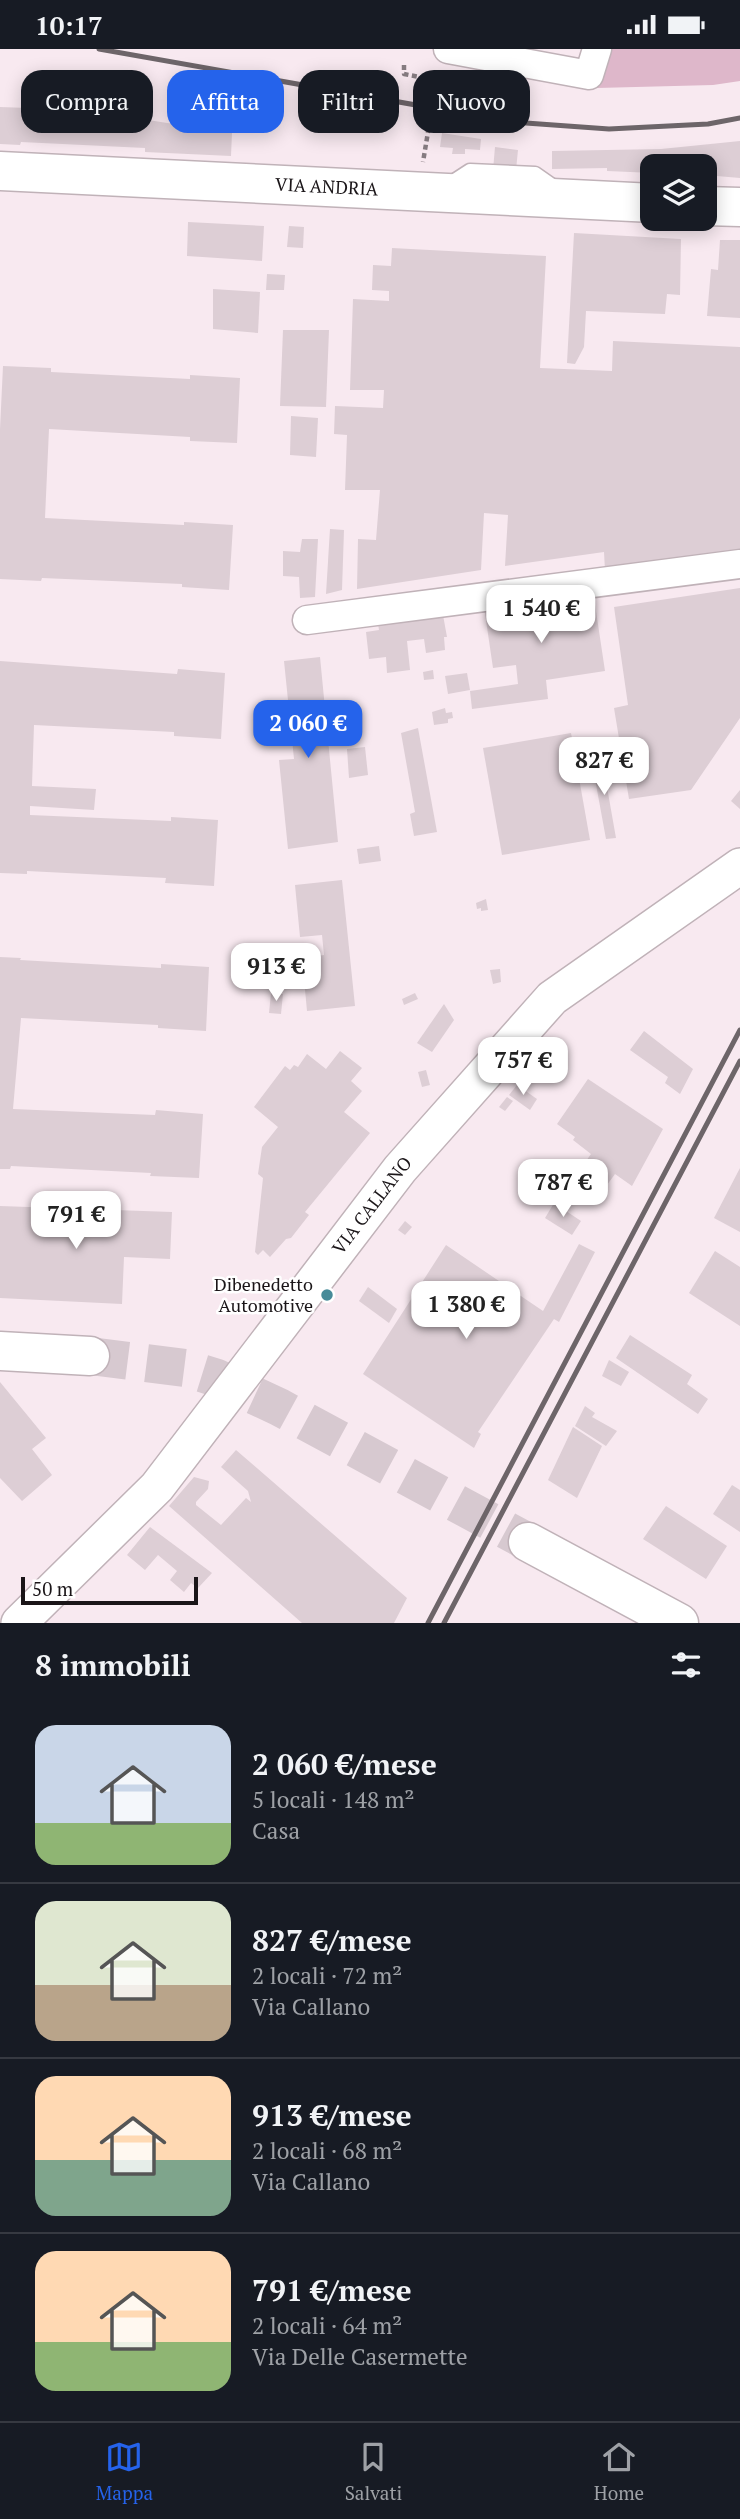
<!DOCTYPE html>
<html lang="it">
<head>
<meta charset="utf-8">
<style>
	body { margin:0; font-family:"PT Serif",serif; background:#242831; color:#f1f3f6; height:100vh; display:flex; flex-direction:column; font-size:26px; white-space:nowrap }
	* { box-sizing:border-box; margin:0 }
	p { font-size:23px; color:#9ea1a6 }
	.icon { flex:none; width:38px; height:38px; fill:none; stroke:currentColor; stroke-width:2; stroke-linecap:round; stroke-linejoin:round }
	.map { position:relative; height:1574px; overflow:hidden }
	.details { display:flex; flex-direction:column; background:#171b24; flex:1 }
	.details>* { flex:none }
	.guide { position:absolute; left:21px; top:21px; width:698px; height:63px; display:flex; gap:14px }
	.controls { position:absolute; left:640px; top:105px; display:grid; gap:14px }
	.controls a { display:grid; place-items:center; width:77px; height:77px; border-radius:14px; background:#171b24; box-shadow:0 4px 18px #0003; font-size:35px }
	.scale { position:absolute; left:21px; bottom:18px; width:177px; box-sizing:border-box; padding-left:7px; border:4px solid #1a1518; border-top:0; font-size:19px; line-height:24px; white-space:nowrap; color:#1a1518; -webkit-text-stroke:5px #fff; paint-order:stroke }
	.price { position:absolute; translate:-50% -60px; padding:0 16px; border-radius:14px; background:#fff; color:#222; font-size:23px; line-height:46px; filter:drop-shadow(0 2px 4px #0008) }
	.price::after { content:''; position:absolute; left:50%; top:42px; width:21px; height:16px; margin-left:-10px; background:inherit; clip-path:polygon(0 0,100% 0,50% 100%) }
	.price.active { background:#2563eb; color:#fff }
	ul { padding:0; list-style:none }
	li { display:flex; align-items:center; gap:21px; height:175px; padding:0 35px }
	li+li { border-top:2px solid #363941 }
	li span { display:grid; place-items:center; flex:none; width:196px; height:140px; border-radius:21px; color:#555 }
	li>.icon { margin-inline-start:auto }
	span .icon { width:84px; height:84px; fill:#fffc; stroke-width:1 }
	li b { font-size:30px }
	h2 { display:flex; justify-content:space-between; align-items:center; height:84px; padding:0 35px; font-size:30px }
	.pill { padding:0 24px; border-radius:21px; background:#171b24; box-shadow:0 4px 18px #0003; font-size:24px; line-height:63px }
	.pill.active { background:#2563eb; color:#fff }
	.status { display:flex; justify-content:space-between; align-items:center; height:49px; padding:0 35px; background:#171b24; direction:ltr }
	.status svg { height:19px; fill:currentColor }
	.dock { display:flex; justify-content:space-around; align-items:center; height:98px; border-top:2px solid #363941; background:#171b24; font-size:19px; color:#9ea1a6 }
	.dock a { display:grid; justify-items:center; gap:4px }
	.dock .active { color:#2563eb }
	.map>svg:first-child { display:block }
	.green { fill:#deb7ca }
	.building { fill:#ddced5 }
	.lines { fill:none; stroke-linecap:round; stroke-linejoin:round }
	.secondary-tunnel { stroke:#d7c9d0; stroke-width:38; stroke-dasharray:38 19; stroke-linecap:butt }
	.service-casing { stroke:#c0b2b8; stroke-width:17 }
	.minor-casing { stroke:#c0b2b8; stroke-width:31 }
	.tertiary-casing { stroke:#c0b2b8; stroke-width:38 }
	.secondary-casing { stroke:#c0b2b8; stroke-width:41 }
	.path { stroke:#867c81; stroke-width:4.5; stroke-dasharray:5 3.5; stroke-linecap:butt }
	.service { stroke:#fff; stroke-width:14 }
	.minor { stroke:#fff; stroke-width:28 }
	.tertiary { stroke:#fff; stroke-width:35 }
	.secondary { stroke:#fff; stroke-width:38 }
	.rail { stroke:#6d6569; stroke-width:5 }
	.poi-dot { fill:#478b99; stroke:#fff; stroke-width:2.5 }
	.labels { text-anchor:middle; stroke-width:5; stroke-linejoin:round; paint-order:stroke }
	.street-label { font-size:18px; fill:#1a1518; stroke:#fff }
	.poi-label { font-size:18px; fill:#1a1518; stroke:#fff; text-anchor:end }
</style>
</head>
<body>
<div class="status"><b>10:17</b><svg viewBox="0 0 49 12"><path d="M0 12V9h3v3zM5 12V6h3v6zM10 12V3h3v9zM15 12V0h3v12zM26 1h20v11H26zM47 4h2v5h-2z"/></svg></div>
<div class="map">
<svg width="740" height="1574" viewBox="0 0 740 1574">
	<rect width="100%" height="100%" fill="#f8e9f0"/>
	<path class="green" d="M 610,0 L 740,0 L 740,32 L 713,36 L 597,39 Z"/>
	<g class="building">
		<path d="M 0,58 L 57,60 L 57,67 L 148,71 L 232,84 L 231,107 L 145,103 L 145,99 L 21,93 L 20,96 L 0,95 Z"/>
		<path d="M 442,84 L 481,90 L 480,101 L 465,100 L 465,105 L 452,105 L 453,99 L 440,98 Z"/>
		<path d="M 740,92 L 740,129 L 705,126 L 705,117 L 653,117 L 653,124 L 607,122 L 607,119 L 552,120 L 552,102 L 661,100 Z"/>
		<path d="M 495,98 L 518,101 L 516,121 L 493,121 Z"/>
		<path d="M 188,173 L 264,177 L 262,212 L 187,207 Z"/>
		<path d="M 289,177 L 304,178 L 303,199 L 287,198 Z"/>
		<path d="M 574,184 L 681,190 L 680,246 L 667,245 L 665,265 L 586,262 L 584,298 L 575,315 L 567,314 Z"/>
		<path d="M 720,191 L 740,191 L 740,269 L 707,267 L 711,220 L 718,221 Z"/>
		<path d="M 392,199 L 546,207 L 540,319 L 612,322 L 613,292 L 740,298 L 740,502 L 605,522 L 604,503 L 505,517 L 508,466 L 484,464 L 481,521 L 357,540 L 358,490 L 376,491 L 380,441 L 345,441 L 347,386 L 334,385 L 335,357 L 383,359 L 384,341 L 350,341 L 353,250 L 389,252 L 389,242 L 372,241 L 373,216 L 391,217 Z"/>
		<path d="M 267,225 L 285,226 L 284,241 L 266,241 Z"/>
		<path d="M 213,240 L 260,243 L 258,284 L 213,280 Z"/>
		<path d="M 283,281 L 329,281 L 326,358 L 280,357 Z"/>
		<path d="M 3,317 L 51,319 L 51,323 L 190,330 L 190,326 L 240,329 L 237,394 L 190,392 L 190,388 L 49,380 L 45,469 L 184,476 L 184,473 L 233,476 L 229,541 L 182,538 L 182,535 L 42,529 L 41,532 L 0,530 L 0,380 Z"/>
		<path d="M 291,367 L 318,369 L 316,408 L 290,406 Z"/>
		<path d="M 330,480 L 344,481 L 342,541 L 326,545 Z"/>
		<path d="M 302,490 L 318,490 L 315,548 L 300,549 L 299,528 L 283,527 L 283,502 L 300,503 Z"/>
		<path d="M 740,539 L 740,669 L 691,741 L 629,750 L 614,659 L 628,656 L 614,558 Z"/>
		<path d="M 593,542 L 605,622 L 546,631 L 548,650 L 472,660 L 470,642 L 518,635 L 516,616 L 493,619 L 484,558 Z"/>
		<path d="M 443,566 L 447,588 L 444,588 L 445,601 L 426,604 L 424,590 L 407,592 L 410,621 L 387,624 L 386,608 L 369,610 L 366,583 L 379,581 L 378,575 Z"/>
		<path d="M 320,608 L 338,793 L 288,800 L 279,711 L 294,710 L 284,612 Z"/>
		<path d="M 0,612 L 177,625 L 178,620 L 225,624 L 221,690 L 174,687 L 174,683 L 34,676 L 32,737 L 96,740 L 94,761 L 30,757 L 30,766 L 171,772 L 171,768 L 218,771 L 214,837 L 165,834 L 166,829 L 27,822 L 27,825 L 0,824 Z"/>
		<path d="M 433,621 L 434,630 L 424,631 L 423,623 Z"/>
		<path d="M 467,624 L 470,641 L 448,645 L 445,627 Z"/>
		<path d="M 445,659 L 446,664 L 452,663 L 453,669 L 448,670 L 448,674 L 434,676 L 432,663 Z"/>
		<path d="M 418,679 L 437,783 L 414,787 L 410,765 L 415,763 L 401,684 Z"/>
		<path d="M 571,684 L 590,791 L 502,806 L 483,699 Z"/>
		<path d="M 365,698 L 368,726 L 349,729 L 347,700 Z"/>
		<path d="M 601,704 L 616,789 L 606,790 L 593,719 L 596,719 L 593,706 Z"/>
		<path d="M 740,741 L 740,760 L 731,752 Z"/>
		<path d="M 379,797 L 381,812 L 359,815 L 357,800 Z"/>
		<path d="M 342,831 L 355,957 L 307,962 L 302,909 L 324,906 L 322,886 L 300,888 L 295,836 Z"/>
		<path d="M 486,850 L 488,861 L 481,862 L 481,859 L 477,860 L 476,854 Z"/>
		<path d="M 0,908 L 21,909 L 20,911 L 161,919 L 161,915 L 209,918 L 206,982 L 158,979 L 158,976 L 21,969 L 13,1060 L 155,1066 L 156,1061 L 203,1065 L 199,1129 L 150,1127 L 151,1124 L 11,1117 L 10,1120 L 0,1120 Z"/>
		<path d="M 500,920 L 501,933 L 493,935 L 490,921 Z"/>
		<path d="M 271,944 L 283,945 L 281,965 L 269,964 Z"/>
		<path d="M 415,944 L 418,950 L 404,956 L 402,950 Z"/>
		<path d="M 444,955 L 454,971 L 432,1003 L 417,994 Z"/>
		<path d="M 644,982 L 693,1020 L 680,1045 L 665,1034 L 668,1028 L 630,1001 Z"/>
		<path d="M 340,1002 L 362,1019 L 351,1032 L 362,1042 L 344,1063 L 370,1084 L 305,1163 L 309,1166 L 291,1189 L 286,1190 L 270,1208 L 263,1201 L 258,1206 L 255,1203 L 263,1129 L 258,1125 L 262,1098 L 278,1078 L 254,1058 L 285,1017 L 290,1021 L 294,1016 L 298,1018 L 307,1005 L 326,1020 Z"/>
		<path d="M 426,1021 L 430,1036 L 422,1038 L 418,1023 Z"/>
		<path d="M 588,1030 L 663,1080 L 632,1137 L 615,1125 L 604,1140 L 579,1122 L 591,1105 L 573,1091 L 575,1088 L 557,1075 Z"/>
		<path d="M 517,1036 L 537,1050 L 530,1061 L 509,1046 Z"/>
		<path d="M 507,1048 L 513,1052 L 505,1062 L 499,1058 Z"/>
		<path d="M 740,1119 L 740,1183 L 714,1169 Z"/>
		<path d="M 554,1154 L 581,1172 L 572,1186 L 545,1169 Z"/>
		<path d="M 0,1157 L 172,1163 L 170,1210 L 124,1208 L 122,1255 L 0,1249 Z"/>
		<path d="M 405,1172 L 412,1178 L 405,1186 L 398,1181 Z"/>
		<path d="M 579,1195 L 595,1203 L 559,1273 L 554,1270 L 478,1383 L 481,1385 L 474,1399 L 363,1325 L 446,1196 L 543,1262 Z"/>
		<path d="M 715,1202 L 740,1218 L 740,1277 L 689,1244 Z"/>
		<path d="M 368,1238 L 397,1260 L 389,1274 L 359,1252 Z"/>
		<path d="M 630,1286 L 692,1326 L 687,1335 L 708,1350 L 698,1365 L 616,1309 Z"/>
		<path d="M 609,1311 L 629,1323 L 621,1337 L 602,1327 Z"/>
		<path d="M 0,1333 L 46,1389 L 32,1400 L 52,1426 L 22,1452 L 0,1429 Z"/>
		<path d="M 585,1357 L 595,1364 L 592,1368 L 617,1382 L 606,1397 L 575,1377 Z"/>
		<path d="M 573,1378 L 602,1397 L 577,1449 L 548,1431 Z"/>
		<path d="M 236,1401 L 407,1549 L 394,1574 L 302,1574 L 169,1457 L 194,1428 L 209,1432 L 208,1440 L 196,1453 L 196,1456 L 221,1476 L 246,1449 L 251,1453 L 248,1442 L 221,1418 Z"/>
		<path d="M 732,1436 L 740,1441 L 740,1483 L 713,1465 Z"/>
		<path d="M 666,1457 L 727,1497 L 706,1530 L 643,1490 Z"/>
		<path d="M 150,1478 L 212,1524 L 198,1539 L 191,1534 L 184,1543 L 170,1531 L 177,1522 L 158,1506 L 145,1521 L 127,1506 Z"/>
	</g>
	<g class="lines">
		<path class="secondary-tunnel" d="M 90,1307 L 185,1319 L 217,1329 L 279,1358 L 528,1493"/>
		<g class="service-casing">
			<path id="service" d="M 450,135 L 470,122 L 535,125 L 555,139"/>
		</g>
		<g class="minor-casing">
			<g id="minor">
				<path d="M 448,0 L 589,26 L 597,0"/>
				<path d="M 307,571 L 740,515"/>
			</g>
		</g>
		<g class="tertiary-casing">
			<g id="tertiary">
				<path id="s1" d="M 19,1574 L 157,1438 L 400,1120 L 552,949 L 740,817"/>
			</g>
		</g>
		<g class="secondary-casing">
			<g id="secondary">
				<path id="s2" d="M 0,122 L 653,154"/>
				<path d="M 705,157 L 740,158"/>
				<path d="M 0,1302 L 90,1307"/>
				<path d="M 528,1493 L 679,1574"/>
			</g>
		</g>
		<path class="path" d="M 404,16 L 404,25 L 446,33 L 443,55 L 433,53 L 423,113"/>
		<use href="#service" class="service"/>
		<use href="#minor" class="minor"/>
		<use href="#tertiary" class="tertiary"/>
		<use href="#secondary" class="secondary"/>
		<g class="rail">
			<path d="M 99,0 L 512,73 L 609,80 L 708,75 L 740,69"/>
			<path d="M 428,1574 L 740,981"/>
			<path d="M 444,1574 L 740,1012"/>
		</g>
	</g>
	<circle class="poi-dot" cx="327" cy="1246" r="7"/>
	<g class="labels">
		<g class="street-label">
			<text dy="6" stroke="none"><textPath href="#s2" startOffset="327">VIA ANDRIA</textPath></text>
			<text dy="6" stroke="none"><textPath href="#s1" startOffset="548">VIA CALLANO</textPath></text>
		</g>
		<g class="poi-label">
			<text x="313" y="1242">Dibenedetto<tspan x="313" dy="21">Automotive</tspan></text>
		</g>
	</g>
</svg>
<div class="controls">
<a><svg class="icon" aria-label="layers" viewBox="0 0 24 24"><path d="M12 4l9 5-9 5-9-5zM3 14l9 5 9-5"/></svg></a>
</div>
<div class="scale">50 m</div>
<b class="price" style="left:541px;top:596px">1 540 €</b>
<b class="price active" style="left:308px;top:711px">2 060 €</b>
<b class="price" style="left:604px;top:748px">827 €</b>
<b class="price" style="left:276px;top:954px">913 €</b>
<b class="price" style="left:523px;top:1048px">757 €</b>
<b class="price" style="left:563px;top:1170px">787 €</b>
<b class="price" style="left:76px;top:1202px">791 €</b>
<b class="price" style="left:466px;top:1292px">1 380 €</b>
<div class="guide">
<a class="pill">Compra</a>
<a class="pill active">Affitta</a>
<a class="pill">Filtri</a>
<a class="pill">Nuovo</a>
</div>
</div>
<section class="details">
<h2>8 immobili<svg class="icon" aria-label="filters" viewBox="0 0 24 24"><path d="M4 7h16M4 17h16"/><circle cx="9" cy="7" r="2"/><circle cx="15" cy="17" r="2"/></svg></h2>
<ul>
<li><span style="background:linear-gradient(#c9d6e8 70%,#8fb573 0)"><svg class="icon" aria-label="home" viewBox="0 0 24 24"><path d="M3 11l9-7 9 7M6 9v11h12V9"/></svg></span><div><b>2 060 €/mese</b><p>5 locali · 148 m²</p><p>Casa</p></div></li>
<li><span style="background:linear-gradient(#dfe7d0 60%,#b9a48a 0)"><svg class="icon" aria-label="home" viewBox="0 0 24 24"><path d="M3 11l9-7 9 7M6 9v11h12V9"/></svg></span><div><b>827 €/mese</b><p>2 locali · 72 m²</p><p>Via Callano</p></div></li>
<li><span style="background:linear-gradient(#ffd9b3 60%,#7fa58c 0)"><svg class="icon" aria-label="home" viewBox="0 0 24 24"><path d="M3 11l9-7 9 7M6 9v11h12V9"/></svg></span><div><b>913 €/mese</b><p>2 locali · 68 m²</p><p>Via Callano</p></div></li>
<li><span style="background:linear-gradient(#ffd9b3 65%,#8fb573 0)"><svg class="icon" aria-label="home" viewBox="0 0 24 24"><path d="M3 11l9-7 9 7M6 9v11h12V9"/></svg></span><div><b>791 €/mese</b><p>2 locali · 64 m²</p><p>Via Delle Casermette</p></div></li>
</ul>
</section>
<nav class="dock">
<a class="active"><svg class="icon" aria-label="map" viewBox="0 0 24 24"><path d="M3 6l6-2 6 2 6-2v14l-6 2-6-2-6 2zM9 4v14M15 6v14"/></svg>Mappa</a>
<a><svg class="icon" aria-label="saved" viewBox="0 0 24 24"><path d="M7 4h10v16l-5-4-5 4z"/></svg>Salvati</a>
<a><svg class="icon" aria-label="home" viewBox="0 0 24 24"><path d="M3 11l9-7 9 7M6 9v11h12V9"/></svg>Home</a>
</nav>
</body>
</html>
